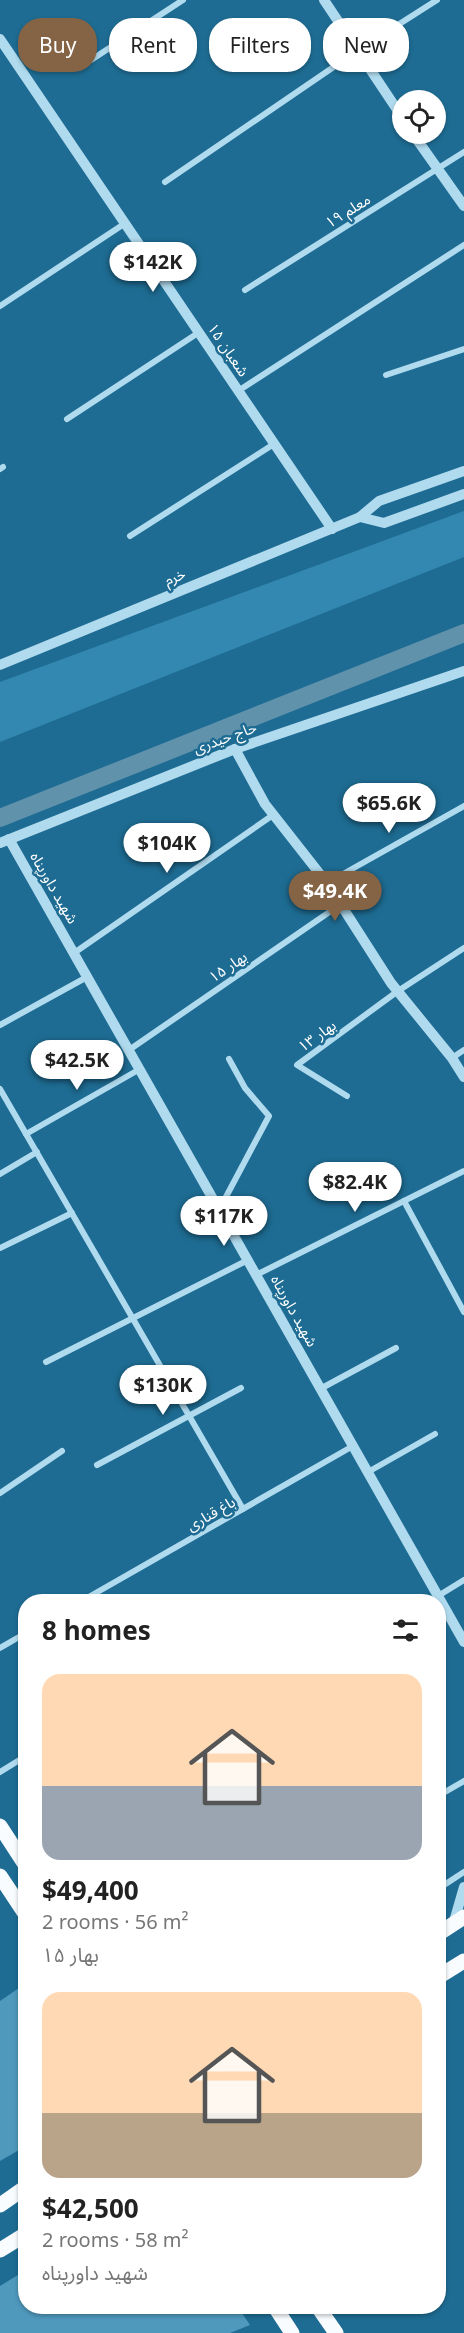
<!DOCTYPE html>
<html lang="en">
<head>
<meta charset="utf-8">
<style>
	body { margin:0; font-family:"Noto Sans","Noto Sans Arabic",sans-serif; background:#f2f2f2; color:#222; height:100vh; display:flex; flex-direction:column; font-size:22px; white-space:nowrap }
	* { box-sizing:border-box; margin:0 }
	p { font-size:20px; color:#767676 }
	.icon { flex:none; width:33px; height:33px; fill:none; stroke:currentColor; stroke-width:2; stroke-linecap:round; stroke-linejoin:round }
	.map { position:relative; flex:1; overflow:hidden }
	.side { position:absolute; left:18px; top:1594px; width:428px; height:720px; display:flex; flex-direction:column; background:#fff; border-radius:24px; box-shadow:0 2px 4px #0004 }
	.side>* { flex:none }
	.guide { position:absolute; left:18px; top:18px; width:429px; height:54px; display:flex; gap:12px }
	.fabs { position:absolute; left:392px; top:90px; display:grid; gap:12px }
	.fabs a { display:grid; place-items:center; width:54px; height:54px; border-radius:50%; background:#fff; box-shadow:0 2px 4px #0004; font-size:30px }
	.price { position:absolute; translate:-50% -51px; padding:0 14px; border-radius:21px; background:#fff; color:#222; font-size:20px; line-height:39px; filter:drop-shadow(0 2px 3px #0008) }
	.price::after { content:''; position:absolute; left:50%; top:36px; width:18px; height:14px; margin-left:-9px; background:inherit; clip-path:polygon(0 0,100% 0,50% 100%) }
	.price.on { background:#856445; color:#fff }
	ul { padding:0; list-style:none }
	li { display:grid; align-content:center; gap:12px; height:318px; padding:0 24px }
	li span { display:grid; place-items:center; height:186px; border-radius:18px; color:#555 }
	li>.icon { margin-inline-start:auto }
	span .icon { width:108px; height:108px; fill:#fffc; stroke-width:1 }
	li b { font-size:26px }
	h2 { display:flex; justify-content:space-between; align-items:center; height:72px; padding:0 24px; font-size:26px }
	.tag { padding:0 21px; border-radius:24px; background:#fff; box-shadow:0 2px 4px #0004; font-size:21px; line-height:54px }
	.tag.on { background:#856445; color:#fff }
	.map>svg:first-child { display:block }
	.green { fill:#3288b1 }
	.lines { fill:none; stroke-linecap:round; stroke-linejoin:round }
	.canal { stroke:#6092ac; stroke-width:18 }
	.building { fill:#4f99bd }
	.minor { stroke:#b0daee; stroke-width:6 }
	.tertiary { stroke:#b0daee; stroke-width:10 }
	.primary { stroke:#f8fcff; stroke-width:15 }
	.labels { text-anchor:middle; stroke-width:5; stroke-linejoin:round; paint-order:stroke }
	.street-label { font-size:15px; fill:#fff; stroke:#1e6c93 }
</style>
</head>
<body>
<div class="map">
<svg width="464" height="2333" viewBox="0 0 464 2333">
	<rect width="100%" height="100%" fill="#1e6c93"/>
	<path class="green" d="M 464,511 L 464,557 L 0,742 L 0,682 Z"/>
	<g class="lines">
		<path class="canal" d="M 0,818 L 464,633"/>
	</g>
	<g class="building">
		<path d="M 19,1988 L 26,1998 L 26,2146 L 0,2161 L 0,2001 Z"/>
		<path d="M 26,2270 L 26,2307 L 238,2307 L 250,2325 L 230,2333 L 0,2333 L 0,2286 Z"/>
	</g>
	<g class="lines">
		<g class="minor">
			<path d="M 91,60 L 183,0"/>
			<path d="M 165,182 L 357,51 L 437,0"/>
			<path d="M 245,290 L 464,152"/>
			<path d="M 0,306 L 124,224"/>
			<path d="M 386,375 L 464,349"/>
			<path d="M 238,391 L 464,245"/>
			<path d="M 67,419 L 198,333"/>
			<path d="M 0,469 L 3,467"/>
			<path d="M 130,536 L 274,444"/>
			<path d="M 327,883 L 464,806"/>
			<path d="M 74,953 L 273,815"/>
			<path d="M 0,1025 L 87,977"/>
			<path d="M 129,1050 L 341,904"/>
			<path d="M 452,1058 L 464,1050"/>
			<path d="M 0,1089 L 243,1509"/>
			<path d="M 347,1096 L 297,1065 L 398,991 L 464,948"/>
			<path d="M 26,1134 L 140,1069"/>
			<path d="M 0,1174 L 37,1152"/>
			<path d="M 404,1201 L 464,1312"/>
			<path d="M 219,1210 L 269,1116 L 245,1088 L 229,1059"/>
			<path d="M 0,1248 L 72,1213"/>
			<path d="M 256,1275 L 464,1171"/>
			<path d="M 46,1362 L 248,1260"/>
			<path d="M 320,1389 L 396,1348"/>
			<path d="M 97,1465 L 241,1388"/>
			<path d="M 368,1472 L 435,1434"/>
			<path d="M 0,1493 L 62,1451"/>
			<path d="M 438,1596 L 464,1580"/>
			<path d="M 80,1602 L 353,1446"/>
			<path d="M 0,1648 L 26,1633"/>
			<path d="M 0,1772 L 26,1756"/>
			<path d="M 438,1796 L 464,1781"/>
			<path d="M 438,1889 L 464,1872"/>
		</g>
		<g class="tertiary">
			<path d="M 324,0 L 402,117"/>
			<path d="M 0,39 L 332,529"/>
			<path d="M 413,134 L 464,206"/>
			<path d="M 360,517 L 384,523 L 464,494"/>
			<path d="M 0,665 L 360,517 L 379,501 L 464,471"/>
			<path d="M 235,749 L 265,804 L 327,883 L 391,983 L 452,1058 L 464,1077"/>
			<path d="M 9,839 L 464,1642"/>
			<path d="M 0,843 L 235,749 L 464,671"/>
			<path d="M 453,1925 L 464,1887"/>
		</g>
		<g class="primary">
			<path d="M 0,1826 L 26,1866"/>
			<path d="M 0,1876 L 26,1915"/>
			<path d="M 438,1934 L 464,1917"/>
			<path d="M 438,1977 L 464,1961"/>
			<path d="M 0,2205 L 26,2187"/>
			<path d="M 0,2250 L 26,2234"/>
			<path d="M 275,2307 L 292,2333"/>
			<path d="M 318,2307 L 336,2333"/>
		</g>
	</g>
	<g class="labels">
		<g class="street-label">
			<text transform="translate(348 211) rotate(-32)" y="5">معلم ۱۹</text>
			<text transform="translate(228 350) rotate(56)" y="5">۱۵ شعبان</text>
			<text transform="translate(175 577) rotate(-22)" y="5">خرم</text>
			<text transform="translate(225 738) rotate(-20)" y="5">حاج حیدری</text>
			<text transform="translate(54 888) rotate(60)" y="5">شهید داورپناه</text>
			<text transform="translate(228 967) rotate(-34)" y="5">بهار ۱۵</text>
			<text transform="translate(317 1036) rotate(-36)" y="5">بهار ۱۳</text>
			<text transform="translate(294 1311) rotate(61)" y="5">شهید داورپناه</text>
			<text transform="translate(211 1514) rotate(-30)" y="5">باغ قناری</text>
		</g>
	</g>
</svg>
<div class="fabs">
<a><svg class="icon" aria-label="locate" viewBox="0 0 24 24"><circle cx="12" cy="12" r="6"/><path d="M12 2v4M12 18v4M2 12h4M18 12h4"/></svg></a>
</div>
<b class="price" style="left:153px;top:293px">$142K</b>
<b class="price" style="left:389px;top:834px">$65.6K</b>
<b class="price" style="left:167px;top:874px">$104K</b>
<b class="price on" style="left:335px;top:922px">$49.4K</b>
<b class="price" style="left:77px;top:1091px">$42.5K</b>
<b class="price" style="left:355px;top:1213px">$82.4K</b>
<b class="price" style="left:224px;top:1247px">$117K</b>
<b class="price" style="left:163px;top:1416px">$130K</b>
<div class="guide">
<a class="tag on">Buy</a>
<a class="tag">Rent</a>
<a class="tag">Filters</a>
<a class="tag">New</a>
</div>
<section class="side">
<h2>8 homes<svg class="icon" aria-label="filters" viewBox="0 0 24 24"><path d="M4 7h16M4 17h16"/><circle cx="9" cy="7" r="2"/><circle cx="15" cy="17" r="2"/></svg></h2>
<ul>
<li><span style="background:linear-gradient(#ffd9b3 60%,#9aa5b1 0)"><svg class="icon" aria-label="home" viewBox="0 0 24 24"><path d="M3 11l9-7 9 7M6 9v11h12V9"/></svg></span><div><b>$49,400</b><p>2 rooms · 56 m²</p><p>بهار ۱۵</p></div></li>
<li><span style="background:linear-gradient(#ffd9b3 65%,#b9a48a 0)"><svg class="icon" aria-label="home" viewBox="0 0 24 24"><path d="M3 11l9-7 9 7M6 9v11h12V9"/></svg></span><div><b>$42,500</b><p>2 rooms · 58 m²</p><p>شهید داورپناه</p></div></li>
</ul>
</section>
</div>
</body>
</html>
